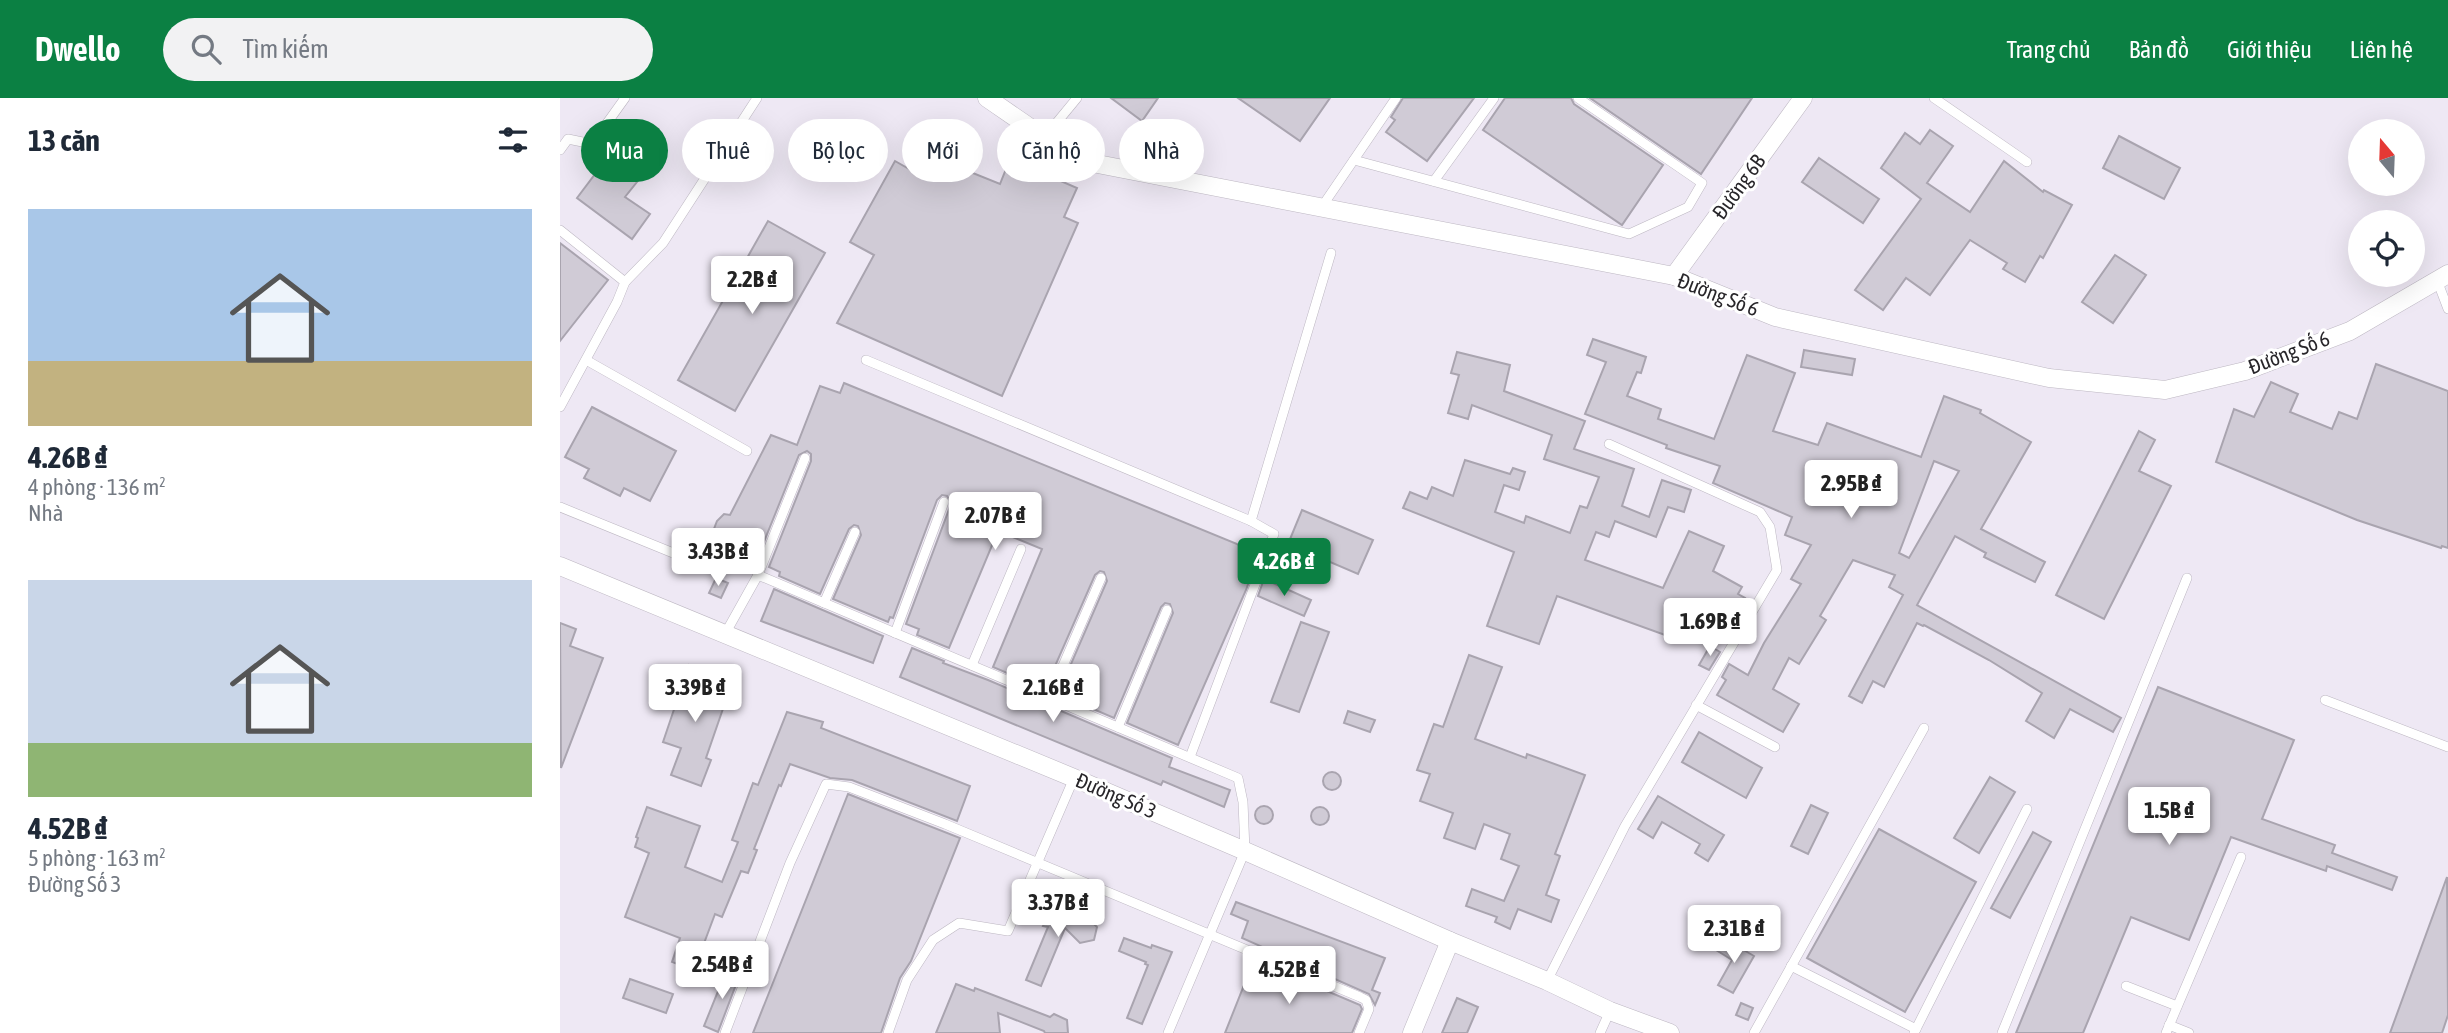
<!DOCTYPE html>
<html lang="vi">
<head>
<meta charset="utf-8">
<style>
	body { margin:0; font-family:"Asap Condensed",sans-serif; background:#f2f2f3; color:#1f2937; height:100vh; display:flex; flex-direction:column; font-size:26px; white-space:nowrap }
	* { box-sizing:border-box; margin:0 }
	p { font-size:23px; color:#747a83 }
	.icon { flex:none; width:38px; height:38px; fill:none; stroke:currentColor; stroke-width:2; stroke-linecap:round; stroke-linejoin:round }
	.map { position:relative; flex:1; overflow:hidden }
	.side { display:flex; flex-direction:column; background:#fff; width:560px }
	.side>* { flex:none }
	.hud { position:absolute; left:21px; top:21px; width:665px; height:63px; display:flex; gap:14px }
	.needle { width:46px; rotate:341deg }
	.tools { position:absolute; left:1788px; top:21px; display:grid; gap:14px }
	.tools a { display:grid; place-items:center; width:77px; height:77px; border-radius:50%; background:#fff; box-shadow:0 7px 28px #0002; font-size:35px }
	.price { position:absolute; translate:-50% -60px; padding:0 16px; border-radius:7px; background:#fff; color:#222; font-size:23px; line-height:46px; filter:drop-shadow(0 2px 4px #0008) }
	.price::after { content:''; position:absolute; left:50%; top:42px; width:21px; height:16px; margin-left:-10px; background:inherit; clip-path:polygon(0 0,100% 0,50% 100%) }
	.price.active { background:#0b8043; color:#fff }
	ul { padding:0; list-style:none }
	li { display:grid; align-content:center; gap:14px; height:371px; padding:0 28px }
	li span { display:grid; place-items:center; height:217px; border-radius:0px; color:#555 }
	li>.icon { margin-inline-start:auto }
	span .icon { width:126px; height:126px; fill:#fffc; stroke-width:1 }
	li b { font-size:30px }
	h2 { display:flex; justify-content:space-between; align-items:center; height:84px; padding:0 28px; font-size:30px }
	.chip { padding:0 24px; border-radius:32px; background:#fff; box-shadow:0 7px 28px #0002; font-size:24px; line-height:63px }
	.chip.active { background:#0b8043; color:#fff }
	header { display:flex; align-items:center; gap:42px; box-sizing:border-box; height:98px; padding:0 35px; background:#0b8043; color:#fff }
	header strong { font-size:33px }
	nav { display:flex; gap:38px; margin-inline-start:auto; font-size:24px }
	.search { width:490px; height:63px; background:#f2f2f3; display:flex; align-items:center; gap:18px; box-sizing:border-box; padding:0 24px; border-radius:38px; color:#747a83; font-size:26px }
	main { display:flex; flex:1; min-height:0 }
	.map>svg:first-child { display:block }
	.building { fill:#d0cbd6; stroke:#a9a4af; stroke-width:2; fill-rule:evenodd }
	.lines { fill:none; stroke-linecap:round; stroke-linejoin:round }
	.service-casing { stroke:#bdb7c2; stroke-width:10 }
	.minor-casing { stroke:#bdb7c2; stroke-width:19 }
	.service { stroke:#fff; stroke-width:9 }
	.minor { stroke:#fff; stroke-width:18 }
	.labels { text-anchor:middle; stroke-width:6; stroke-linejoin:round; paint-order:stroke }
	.street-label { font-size:21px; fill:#28262a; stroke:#fff }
</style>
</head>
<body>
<header>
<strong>Dwello</strong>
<div class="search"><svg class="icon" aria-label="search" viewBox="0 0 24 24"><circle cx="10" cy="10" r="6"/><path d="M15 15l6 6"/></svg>Tìm kiếm</div>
<nav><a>Trang chủ</a><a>Bản đồ</a><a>Giới thiệu</a><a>Liên hệ</a></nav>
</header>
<main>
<section class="side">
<h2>13 căn<svg class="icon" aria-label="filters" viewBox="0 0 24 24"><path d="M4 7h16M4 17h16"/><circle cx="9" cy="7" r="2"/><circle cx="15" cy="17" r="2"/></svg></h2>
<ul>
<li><span style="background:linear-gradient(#a9c7e8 70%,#c2b280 0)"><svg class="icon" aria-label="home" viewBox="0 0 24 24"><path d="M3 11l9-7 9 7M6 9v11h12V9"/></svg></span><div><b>4.26B ₫</b><p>4 phòng · 136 m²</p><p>Nhà</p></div></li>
<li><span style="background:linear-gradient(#c9d6e8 75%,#8fb573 0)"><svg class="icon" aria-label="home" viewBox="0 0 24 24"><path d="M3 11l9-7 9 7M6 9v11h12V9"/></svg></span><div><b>4.52B ₫</b><p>5 phòng · 163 m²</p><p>Đường Số 3</p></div></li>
</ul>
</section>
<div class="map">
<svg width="1888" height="935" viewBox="0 0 1888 935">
	<rect width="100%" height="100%" fill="#eee8f4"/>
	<g class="building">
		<path d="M 551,0 L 598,0 L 582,23 Z"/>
		<path d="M 678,0 L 770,0 L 740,43 Z"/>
		<path d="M 843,0 L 914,0 L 867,63 L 826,34 L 835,22 L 831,19 Z"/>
		<path d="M 945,0 L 1011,0 L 1014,6 L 1103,67 L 1062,127 L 923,32 Z"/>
		<path d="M 1030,0 L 1192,0 L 1141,76 Z"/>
		<path d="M 1370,32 L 1393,48 L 1367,85 L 1410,114 L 1444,63 L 1483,94 L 1484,92 L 1512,107 L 1483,160 L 1480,158 L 1465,184 L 1443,171 L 1447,165 L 1410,142 L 1370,197 L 1346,180 L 1323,212 L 1295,192 L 1361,101 L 1321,70 L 1345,35 L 1360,46 Z"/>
		<path d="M 1559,38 L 1620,70 L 1604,101 L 1543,70 Z"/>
		<path d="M 54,51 L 85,74 L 65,99 L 90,116 L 72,141 L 17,100 Z"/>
		<path d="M 368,57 L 440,86 L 450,61 L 517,90 L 504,119 L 518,125 L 442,298 L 277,225 L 314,157 L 290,144 L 335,63 L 358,76 Z"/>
		<path d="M 1259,60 L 1319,101 L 1303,125 L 1242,84 Z"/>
		<path d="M 208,123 L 265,155 L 175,313 L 118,282 Z"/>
		<path d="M 0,145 L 48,182 L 0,243 Z"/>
		<path d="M 1555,157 L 1586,177 L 1553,225 L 1522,204 Z"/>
		<path d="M 1033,241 L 1086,259 L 1081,275 L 1077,274 L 1067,298 L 1101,311 L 1098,321 L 1154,341 L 1187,257 L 1235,275 L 1213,333 L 1258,347 L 1267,325 L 1361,359 L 1384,298 L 1421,312 L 1420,315 L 1471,344 L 1421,431 L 1485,464 L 1475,484 L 1424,459 L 1426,455 L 1395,438 L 1357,507 L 1561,620 L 1553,634 L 1510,611 L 1494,640 L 1466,623 L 1482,595 L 1429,562 L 1364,527 L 1363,528 L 1357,525 L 1324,589 L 1313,583 L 1302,605 L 1289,598 L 1343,497 L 1329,489 L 1335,477 L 1293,462 L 1260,518 L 1266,522 L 1239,566 L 1229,560 L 1213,591 L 1239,606 L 1223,634 L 1157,597 L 1166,582 L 1162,579 L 1169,566 L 1188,577 L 1204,545 L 1241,486 L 1231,481 L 1251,447 L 1225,437 L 1232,419 L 1153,385 L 1160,368 L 1106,350 L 1107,347 L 1025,316 L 1046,264 L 1027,257 ZM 1374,363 L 1399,373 L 1349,460 L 1339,455 Z"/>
		<path d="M 1244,252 L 1295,261 L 1292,277 L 1241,269 Z"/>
		<path d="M 897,254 L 950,267 L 944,293 L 1025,323 L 1014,351 L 1074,371 L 1062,408 L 1089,419 L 1102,382 L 1131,392 L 1124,414 L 1108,409 L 1096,439 L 1055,423 L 1049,439 L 1036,434 L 1025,462 L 1103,490 L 1129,433 L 1164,448 L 1153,473 L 1182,489 L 1178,496 L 1185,500 L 1167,533 L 1126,513 L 1122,521 L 1113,516 L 1105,537 L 997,498 L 979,546 L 927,528 L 954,454 L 843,410 L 850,394 L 867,401 L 872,389 L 893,398 L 905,362 L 950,376 L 953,370 L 965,374 L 959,392 L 944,387 L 935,414 L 964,425 L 966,418 L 1010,435 L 1020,408 L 1027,410 L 1039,379 L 984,361 L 992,337 L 912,307 L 908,321 L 888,315 L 899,277 L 891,275 Z"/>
		<path d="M 1816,266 L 1888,293 L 1888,450 L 1882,448 L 1881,450 L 1797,422 L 1656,364 L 1674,311 L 1694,319 L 1711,284 L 1738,296 L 1730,314 L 1772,331 L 1779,314 L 1797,321 Z"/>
		<path d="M 284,285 L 699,455 L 686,492 L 618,647 L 567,625 L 613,515 L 610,506 L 605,505 L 601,509 L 554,620 L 498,596 L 547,483 L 544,474 L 540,473 L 535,477 L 485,591 L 433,569 L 482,451 L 438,433 L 389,550 L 357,537 L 359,531 L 346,526 L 391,406 L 387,398 L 382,397 L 377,402 L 333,520 L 330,519 L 328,524 L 273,501 L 301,437 L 298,428 L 294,427 L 289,431 L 260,496 L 219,478 L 220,474 L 209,469 L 251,363 L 251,356 L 247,353 L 239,357 L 197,461 L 175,451 L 164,476 L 138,465 L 145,454 L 157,423 L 164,416 L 170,417 L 211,337 L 237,347 L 260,288 L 280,295 Z"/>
		<path d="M 32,309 L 116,353 L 90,403 L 64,390 L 60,398 L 24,380 L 29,371 L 5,359 Z"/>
		<path d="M 1579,333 L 1595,342 L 1579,373 L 1611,388 L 1544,521 L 1496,497 Z"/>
		<path d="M 742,412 L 813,442 L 798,476 L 728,446 Z"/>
		<path d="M 156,480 L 168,485 L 161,500 L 149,495 Z"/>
		<path d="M 704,481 L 751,502 L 744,518 L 698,498 Z"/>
		<path d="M 214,491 L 323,538 L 313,565 L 201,523 Z"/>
		<path d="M 741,524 L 769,534 L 739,614 L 711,604 Z"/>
		<path d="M 0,525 L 16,531 L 10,548 L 43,560 L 1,670 Z"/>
		<path d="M 1150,548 L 1160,554 L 1149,572 L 1139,567 Z"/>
		<path d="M 352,550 L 384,563 L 383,565 L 428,582 L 612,660 L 609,669 L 670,692 L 664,709 L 603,683 L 601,687 L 340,579 Z"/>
		<path d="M 909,557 L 942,569 L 915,641 L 966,660 L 967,656 L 1025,677 L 995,756 L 1000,758 L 986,797 L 999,802 L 991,824 L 958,811 L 950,831 L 935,824 L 937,819 L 906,808 L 912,791 L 944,803 L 959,768 L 941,761 L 950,736 L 924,726 L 915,751 L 884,740 L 893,715 L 860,703 L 870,676 L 857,672 L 874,626 L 883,629 Z"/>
		<path d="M 129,567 L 163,580 L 156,599 L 166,602 L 146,660 L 151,662 L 141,688 L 111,677 L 121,650 L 103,644 Z"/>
		<path d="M 1598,589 L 1734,642 L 1702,721 L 1775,747 L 1772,755 L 1837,779 L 1832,792 L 1767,768 L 1766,773 L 1671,739 L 1629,842 L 1571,819 L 1523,935 L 1456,935 Z"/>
		<path d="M 788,613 L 815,622 L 810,634 L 784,625 Z"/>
		<path d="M 227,614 L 263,624 L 261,630 L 410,688 L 397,723 L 292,682 L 270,680 L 230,666 L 221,688 L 219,687 L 194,751 L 197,752 L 188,775 L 181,773 L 162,819 L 155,816 L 134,872 L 112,864 L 120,840 L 65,819 L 89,755 L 75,749 L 78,740 L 76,739 L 87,709 L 140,728 L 125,769 L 162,784 L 178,744 L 172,742 L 193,685 L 198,687 Z"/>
		<path d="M 1139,634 L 1202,670 L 1186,700 L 1122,664 Z"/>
		<circle cx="772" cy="683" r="9"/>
		<path d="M 1430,679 L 1455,694 L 1419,755 L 1394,740 Z"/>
		<path d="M 288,696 L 400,740 L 351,863 L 340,880 L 321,935 L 193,935 Z"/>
		<path d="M 1098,698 L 1164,737 L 1148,763 L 1135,755 L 1140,746 L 1102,724 L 1093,740 L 1078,731 Z"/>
		<path d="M 1251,707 L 1268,715 L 1248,756 L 1231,748 Z"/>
		<circle cx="704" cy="717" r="9"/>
		<circle cx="760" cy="718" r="9"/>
		<path d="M 1319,731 L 1416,784 L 1345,914 L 1247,860 Z"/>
		<path d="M 1473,734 L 1491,744 L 1450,820 L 1431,810 Z"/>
		<path d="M 1887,779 L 1888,917 L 1882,935 L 1830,935 Z"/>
		<path d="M 477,803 L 523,821 L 527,819 L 537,829 L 534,842 L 520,845 L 505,830 L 481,888 L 466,882 L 488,829 L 483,828 L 489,815 Z"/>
		<path d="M 676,804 L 825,860 L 812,892 L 820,895 L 815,907 L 809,896 L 682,840 L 688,823 L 671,816 Z"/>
		<path d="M 564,840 L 591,850 L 592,847 L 612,854 L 582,926 L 567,920 L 588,867 L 585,866 L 586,864 L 559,853 Z"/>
		<path d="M 1163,840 L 1194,858 L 1173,895 L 1158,887 L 1172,862 L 1156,852 Z"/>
		<path d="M 694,862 L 800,907 L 802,911 L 792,935 L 665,935 Z"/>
		<path d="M 167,871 L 180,876 L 158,934 L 144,928 Z"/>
		<path d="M 70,881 L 113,896 L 106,915 L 63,900 Z"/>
		<path d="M 396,886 L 414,893 L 415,890 L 490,919 L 494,916 L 507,922 L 508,935 L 485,935 L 484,933 L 438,915 L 440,935 L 376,935 Z"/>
		<path d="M 897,900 L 918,909 L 907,935 L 882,935 Z"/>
		<path d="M 1181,905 L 1193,910 L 1188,922 L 1176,917 Z"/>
	</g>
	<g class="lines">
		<g class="service-casing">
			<g id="service">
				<path d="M 1374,0 L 1467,64"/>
				<path d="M 484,40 L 517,0"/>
				<path d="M 0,52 L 8,41 L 32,46 L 65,0"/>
				<path d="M 794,62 L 1069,136 L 1128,109 L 1142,85 L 1018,0"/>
				<path d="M 874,83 L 934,0"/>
				<path d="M 761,110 L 836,0"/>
				<path d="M 0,132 L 65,184 L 57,204 L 0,309"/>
				<path d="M 1877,182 L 1888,211"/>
				<path d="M 65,184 L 103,145 L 197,0"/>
				<path d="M 26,262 L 187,353"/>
				<path d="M 306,262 L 691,423 L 714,436 L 630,659"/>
				<path d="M 0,409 L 128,461"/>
				<path d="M 691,423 L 771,155"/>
				<path d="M 198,477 L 678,680 L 683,704 L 685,753 L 608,935"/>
				<path d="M 264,505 L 295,434"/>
				<path d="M 335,535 L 384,404"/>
				<path d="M 165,536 L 198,477 L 245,360"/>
				<path d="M 412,567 L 461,451"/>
				<path d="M 489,600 L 541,480"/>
				<path d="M 1765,602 L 1888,649"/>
				<path d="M 1136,607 L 1215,649"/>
				<path d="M 558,629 L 607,512"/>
				<path d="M 1231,868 L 1356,931"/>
				<path d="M 987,883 L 1065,728 L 1217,472 L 1210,429 L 1200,414 L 1049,346"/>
				<path d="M 1566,888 L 1617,908"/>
				<path d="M 1609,927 L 1629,935"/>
				<path d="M 165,935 L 230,765 L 266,686 L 289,689 L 385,726 L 800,899 L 806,902 L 809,911 L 799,935"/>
				<path d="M 328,935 L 347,882 L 373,842 L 399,825 L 448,833 L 514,680"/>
				<path d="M 1040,935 L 1050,913"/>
				<path d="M 1194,935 L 1364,630"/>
				<path d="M 1354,935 L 1467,711"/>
				<path d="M 1442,935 L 1627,480"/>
				<path d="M 1606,935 L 1681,759"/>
			</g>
		</g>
		<g class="minor-casing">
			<g id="minor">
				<path d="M 427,0 L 517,62 L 1114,178 L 1215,219 L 1489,280 L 1605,292 L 1685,273 L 1790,233 L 1888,176"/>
				<path d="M 1114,178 L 1243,0"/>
				<path d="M 0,468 L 514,680 L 685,753 L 890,843 L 987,883 L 1050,913 L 1110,935"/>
				<path d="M 852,935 L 890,843"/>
			</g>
		</g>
		<use href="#service" class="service"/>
		<use href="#minor" class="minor"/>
	</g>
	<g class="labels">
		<g class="street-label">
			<text transform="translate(1179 89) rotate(-54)" y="7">Đường 6B</text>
			<text transform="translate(1158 197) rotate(21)" y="7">Đường Số 6</text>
			<text transform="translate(1729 255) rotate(-21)" y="7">Đường Số 6</text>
			<text transform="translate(556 698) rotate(23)" y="7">Đường Số 3</text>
		</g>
	</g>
</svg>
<div class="tools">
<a><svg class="needle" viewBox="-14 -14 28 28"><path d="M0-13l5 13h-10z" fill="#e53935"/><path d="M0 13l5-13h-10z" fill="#747a83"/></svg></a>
<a><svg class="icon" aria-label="locate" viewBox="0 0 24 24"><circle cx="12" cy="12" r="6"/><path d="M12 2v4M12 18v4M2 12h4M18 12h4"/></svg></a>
</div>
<b class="price" style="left:192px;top:218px">2.2B ₫</b>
<b class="price" style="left:1291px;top:422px">2.95B ₫</b>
<b class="price" style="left:435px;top:454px">2.07B ₫</b>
<b class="price" style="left:158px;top:490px">3.43B ₫</b>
<b class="price active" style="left:724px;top:500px">4.26B ₫</b>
<b class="price" style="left:1150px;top:560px">1.69B ₫</b>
<b class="price" style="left:135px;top:626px">3.39B ₫</b>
<b class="price" style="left:493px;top:626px">2.16B ₫</b>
<b class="price" style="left:1609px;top:749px">1.5B ₫</b>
<b class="price" style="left:498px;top:841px">3.37B ₫</b>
<b class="price" style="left:1174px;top:867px">2.31B ₫</b>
<b class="price" style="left:162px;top:903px">2.54B ₫</b>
<b class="price" style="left:729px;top:908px">4.52B ₫</b>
<div class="hud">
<a class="chip active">Mua</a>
<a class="chip">Thuê</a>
<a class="chip">Bộ lọc</a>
<a class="chip">Mới</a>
<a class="chip">Căn hộ</a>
<a class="chip">Nhà</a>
</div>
</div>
</main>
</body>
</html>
